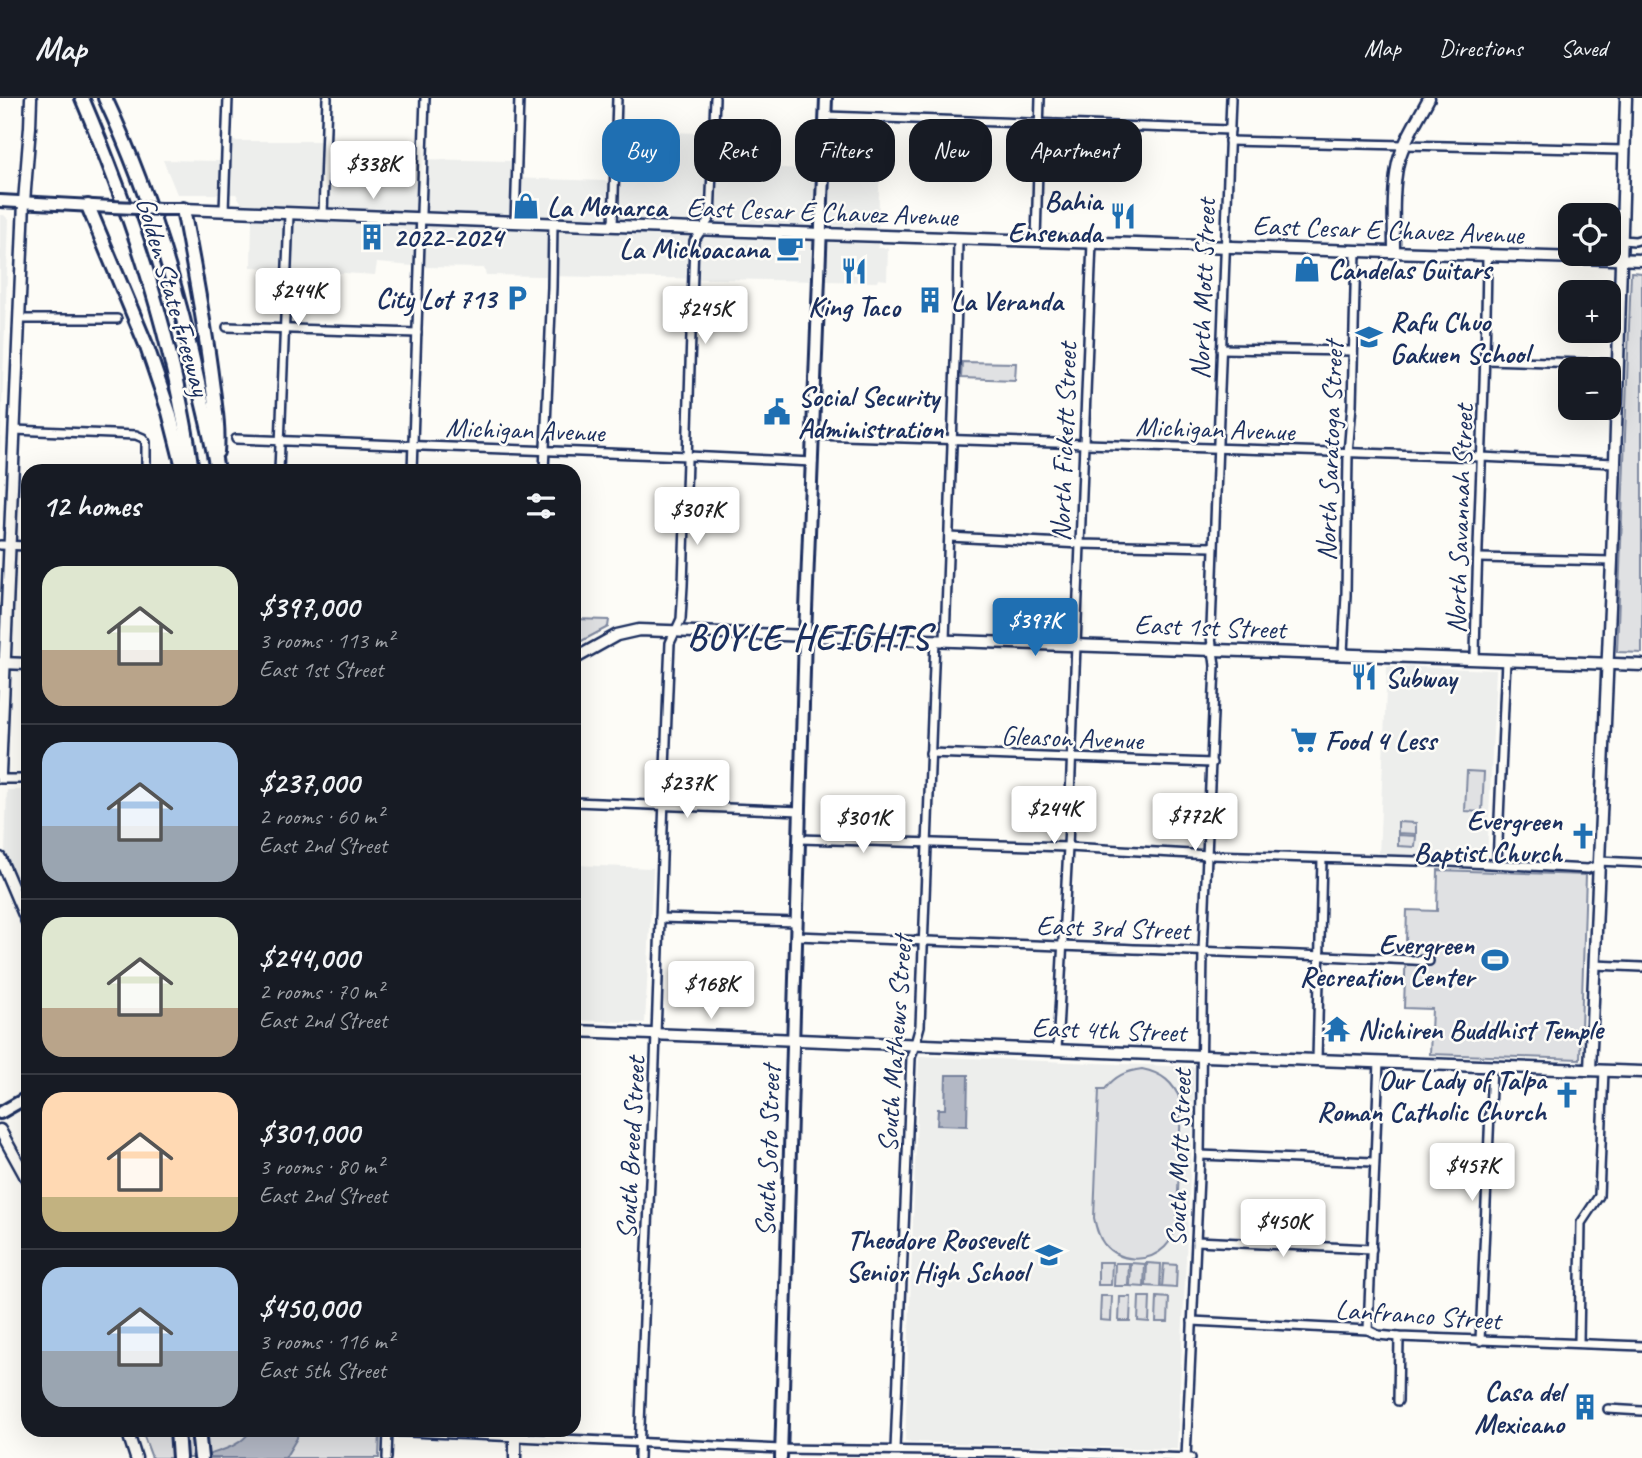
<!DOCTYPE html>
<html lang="en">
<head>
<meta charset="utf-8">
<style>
	body { margin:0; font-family:Caveat,sans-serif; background:#242831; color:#f1f3f6; height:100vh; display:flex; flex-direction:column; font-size:26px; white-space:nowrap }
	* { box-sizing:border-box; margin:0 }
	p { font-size:23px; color:#9ea1a6 }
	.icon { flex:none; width:38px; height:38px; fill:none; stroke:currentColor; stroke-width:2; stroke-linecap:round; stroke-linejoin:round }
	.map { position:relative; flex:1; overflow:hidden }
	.drawer { position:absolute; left:21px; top:366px; width:560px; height:973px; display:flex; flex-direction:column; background:#171b24; border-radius:21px; box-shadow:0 7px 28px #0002 }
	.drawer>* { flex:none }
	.hud { position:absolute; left:602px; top:21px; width:665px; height:63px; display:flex; gap:14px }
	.tools { position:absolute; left:1558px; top:105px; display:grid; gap:14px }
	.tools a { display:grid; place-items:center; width:63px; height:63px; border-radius:14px; background:#171b24; box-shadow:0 7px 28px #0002; font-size:35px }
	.price { position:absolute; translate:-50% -60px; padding:0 16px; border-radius:7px; background:#fff; color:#222; font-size:23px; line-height:46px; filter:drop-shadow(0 2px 4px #0008) }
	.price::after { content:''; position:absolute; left:50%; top:42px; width:21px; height:16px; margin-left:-10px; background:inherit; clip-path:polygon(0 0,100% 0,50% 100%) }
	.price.active { background:#1f6fb2; color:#fff }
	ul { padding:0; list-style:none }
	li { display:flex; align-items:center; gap:21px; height:175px; padding:0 21px }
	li+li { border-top:2px solid #363941 }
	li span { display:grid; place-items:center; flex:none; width:196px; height:140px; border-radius:21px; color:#555 }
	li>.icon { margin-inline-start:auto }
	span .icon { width:84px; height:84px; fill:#fffc; stroke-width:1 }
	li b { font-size:30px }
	h2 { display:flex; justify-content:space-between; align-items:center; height:84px; padding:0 21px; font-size:30px }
	.pill { padding:0 24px; border-radius:21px; background:#171b24; box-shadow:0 7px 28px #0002; font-size:24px; line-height:63px }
	.pill.active { background:#1f6fb2; color:#fff }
	header { display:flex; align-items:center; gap:42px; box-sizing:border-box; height:98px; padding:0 35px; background:#171b24; border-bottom:2px solid #363941 }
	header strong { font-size:33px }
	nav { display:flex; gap:38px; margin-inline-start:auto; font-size:24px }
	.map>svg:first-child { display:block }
	.built { fill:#edeeec }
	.green { fill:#e0e1e3; stroke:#7e88a0; stroke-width:2 }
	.water { fill:#b3b8c5; stroke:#76819c; stroke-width:2 }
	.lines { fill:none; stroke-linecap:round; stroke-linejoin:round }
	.street-casing { stroke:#1b2f5e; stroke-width:12 }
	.secondary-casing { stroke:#1b2f5e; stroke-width:15 }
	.primary-casing { stroke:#1b2f5e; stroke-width:16 }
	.highway-casing { stroke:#1b2f5e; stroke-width:18 }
	.street { stroke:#fdfcf7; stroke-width:7 }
	.secondary { stroke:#fdfcf7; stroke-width:10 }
	.primary { stroke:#fdfcf7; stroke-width:10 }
	.highway { stroke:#fdfcf7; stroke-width:12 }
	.primary-bridge-casing { stroke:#1b2f5e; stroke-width:16; stroke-linecap:butt }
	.primary-bridge { stroke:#fdfcf7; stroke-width:10 }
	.labels { text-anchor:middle; stroke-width:5; stroke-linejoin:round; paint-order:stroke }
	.poi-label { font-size:28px; font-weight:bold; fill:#1b2f5e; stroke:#fdfcf7; text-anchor:start }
	.street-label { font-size:28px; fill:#1b2f5e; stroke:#fdfcf7 }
	.district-label { font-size:35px; font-weight:bold; letter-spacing:2px; fill:#1b2f5e; stroke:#fdfcf7 }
</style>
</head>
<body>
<header>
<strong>Map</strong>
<nav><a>Map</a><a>Directions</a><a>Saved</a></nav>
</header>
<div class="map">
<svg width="1642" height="1360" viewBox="0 0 1642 1360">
	<rect width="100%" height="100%" fill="#fdfcf7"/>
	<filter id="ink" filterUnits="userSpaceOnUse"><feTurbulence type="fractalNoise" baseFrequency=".0143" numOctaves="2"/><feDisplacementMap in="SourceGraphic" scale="14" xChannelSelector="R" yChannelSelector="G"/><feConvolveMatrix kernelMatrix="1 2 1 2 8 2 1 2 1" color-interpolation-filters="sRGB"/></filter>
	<g filter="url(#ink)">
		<g class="built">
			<path d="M 835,29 L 880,30 L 878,150 L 888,150 L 887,182 L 878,181 L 877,184 L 486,177 L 484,170 L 425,169 L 377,165 L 375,177 L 251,169 L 252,122 L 236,96 L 177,96 L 163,62 L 219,63 L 220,43 L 330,43 L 331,59 L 510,63 L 510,80 L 607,83 L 663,83 L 668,34 L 767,37 L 766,69 L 834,73 Z"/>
			<path d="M 0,117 L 4,117 L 9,122 L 0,363 Z"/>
			<path d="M 1387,568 L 1496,572 L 1487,761 L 1379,758 Z"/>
			<path d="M 7,692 L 28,692 L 28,806 L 5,755 Z"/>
			<path d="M 574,767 L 653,770 L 645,925 L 574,922 Z"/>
			<path d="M 919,958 L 1195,969 L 1177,1351 L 905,1344 Z"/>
		</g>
		<g class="green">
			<path d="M 1631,174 L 1642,175 L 1642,555 L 1617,554 Z"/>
			<path d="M 962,264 L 1016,265 L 1015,282 L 961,280 Z"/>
			<path d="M 574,521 L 609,522 L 608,529 L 574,547 Z"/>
			<path d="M 1467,673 L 1484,674 L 1482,714 L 1465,713 Z"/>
			<path d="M 1398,724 L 1416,725 L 1416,736 L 1398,735 Z"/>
			<path d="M 1398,737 L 1416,738 L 1415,749 L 1398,748 Z"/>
			<path d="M 1438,772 L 1586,777 L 1580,961 L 1430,956 L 1432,911 L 1404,910 L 1407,812 L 1437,813 Z"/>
			<path d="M 1142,971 C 1162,975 1173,984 1181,1003 L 1177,1124 C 1175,1133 1172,1142 1165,1149 C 1148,1166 1119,1164 1104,1146 C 1098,1138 1096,1129 1094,1120 L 1099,991 L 1105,991 C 1115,978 1126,973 1142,971 Z"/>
			<path d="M 1098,1164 L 1112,1164 L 1111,1187 L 1098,1187 Z"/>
			<path d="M 1115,1165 L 1129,1165 L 1128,1188 L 1114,1188 Z"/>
			<path d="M 1131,1165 L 1145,1166 L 1144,1189 L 1130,1188 Z"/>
			<path d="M 1147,1165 L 1161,1166 L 1160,1189 L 1146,1188 Z"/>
			<path d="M 1164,1166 L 1177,1167 L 1176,1190 L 1162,1189 Z"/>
			<path d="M 1101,1198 L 1112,1198 L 1111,1223 L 1100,1222 Z"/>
			<path d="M 1120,1199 L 1131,1199 L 1130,1223 L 1119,1223 Z"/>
			<path d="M 1139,1199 L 1150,1199 L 1149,1224 L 1138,1223 Z"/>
			<path d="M 1157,1199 L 1169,1200 L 1168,1224 L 1156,1224 Z"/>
			<path d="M 212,1332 L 380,1332 L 379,1360 L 152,1360 L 142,1333 L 212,1333 Z"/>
		</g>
		<g class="water">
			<path d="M 1112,53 L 1125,53 L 1124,57 L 1122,58 L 1122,77 L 1112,77 Z"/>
			<path d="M 946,977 L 968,977 L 967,1028 L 937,1027 L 938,1011 L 945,1011 Z"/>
			<path d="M 251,1332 L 298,1332 L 297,1340 L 285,1360 L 199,1360 C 218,1353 240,1350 251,1332 Z"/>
		</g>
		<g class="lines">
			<g class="street-casing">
				<g id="street">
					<path d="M 826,18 L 1230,32"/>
					<path d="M 1229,43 L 1624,52"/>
					<path d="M 224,113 L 228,0"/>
					<path d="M 323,117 L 327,0"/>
					<path d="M 515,124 L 519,0"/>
					<path d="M 613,128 L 617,0"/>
					<path d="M 1036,142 L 1040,0"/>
					<path d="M 1622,142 L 1635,143 L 1642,141"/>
					<path d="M 19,221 L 117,221"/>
					<path d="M 227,229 L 417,235"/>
					<path d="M 1221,251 L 1353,253"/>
					<path d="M 1486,262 L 1618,266"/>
					<path d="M 14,332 L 136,337 L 143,340 L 146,344 L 146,373"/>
					<path d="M 814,337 L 1481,359 L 1614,365"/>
					<path d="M 236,341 L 688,358 L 813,364"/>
					<path d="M 279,373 L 289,116"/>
					<path d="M 412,373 L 425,0"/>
					<path d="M 544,373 L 552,189 L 553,126"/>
					<path d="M 949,439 L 1081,446 L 1213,449"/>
					<path d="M 0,447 L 28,448"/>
					<path d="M 1479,460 L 1612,463"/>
					<path d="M 945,542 L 957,208 L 958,140"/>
					<path d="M 1343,555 L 1346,497 L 1348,356 L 1352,307 L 1356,153"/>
					<path d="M 1475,561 C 1477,426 1486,292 1487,157"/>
					<path d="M 930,655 L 1212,665"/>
					<path d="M 0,681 L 28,681"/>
					<path d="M 574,704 L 801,713"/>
					<path d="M 800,741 L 1068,749 L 1209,757 L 1450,764 L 1588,771 L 1598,767"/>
					<path d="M 1598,763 L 1642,765"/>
					<path d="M 1497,766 L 1506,562"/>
					<path d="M 660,820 L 797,824"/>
					<path d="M 796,838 C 900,841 1005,846 1110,850 C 1216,854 1322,857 1429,863"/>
					<path d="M 1594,867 L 1642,869"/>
					<path d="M 1057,952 L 1068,749 L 1092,144"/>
					<path d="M 1317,962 L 1322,761"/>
					<path d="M 1200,1057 L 1373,1064"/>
					<path d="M 1196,1143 L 1372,1151"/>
					<path d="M 1192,1223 L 1368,1232 L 1378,1237 L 1399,1239 L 1642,1248"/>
					<path d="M 1368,1232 L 1379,964"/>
					<path d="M 1480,1243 L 1492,968"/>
					<path d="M 1579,1245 L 1581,1125 L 1599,1098 L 1604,972"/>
					<path d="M 1398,1303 L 1399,1239"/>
					<path d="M 1608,1311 L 1642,1313"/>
					<path d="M 388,1333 L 781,1351 L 1012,1354 L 1191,1360"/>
					<path d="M 895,1352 L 911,960 L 920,928 L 935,542"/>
					<path d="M 387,1360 L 388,1332"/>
					<path d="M 639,1360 C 643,1219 651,1078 656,936 C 661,806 664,675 670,545 L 681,521 L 683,487 L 694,143 L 710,120 L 715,0"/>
					<path d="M 1186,1360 L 1200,1057 L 1203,853 L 1215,568 C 1214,555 1210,543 1211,530 L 1231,0"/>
				</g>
			</g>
			<g class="secondary-casing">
				<g id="secondary">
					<path d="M 183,111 L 821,136 L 1642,162"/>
					<path d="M 1394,154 C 1394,125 1392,93 1398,65 C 1404,42 1418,21 1429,0"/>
					<path d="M 574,561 L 617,537 L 639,532 L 1642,567"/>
					<path d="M 1,565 L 28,566"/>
					<path d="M 0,676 L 24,104 L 30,29 L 31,0"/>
					<path d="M 0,760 L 28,826"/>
					<path d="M 574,933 L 1178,957 L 1642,974"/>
					<path d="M 1590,972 L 1612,463 L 1626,0"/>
					<path d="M 0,1032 L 28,1083"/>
					<path d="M 127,1332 L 136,1360"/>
					<path d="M 515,1360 L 515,1332"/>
				</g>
			</g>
			<g class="primary-casing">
				<g id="primary">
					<path d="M 0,103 L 112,109"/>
					<path d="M 161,111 L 183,111"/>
					<path d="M 0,1015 L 28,999"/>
					<path d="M 781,1360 L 805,538 L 826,0"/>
				</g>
			</g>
			<g class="highway-casing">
				<g id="highway">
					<path d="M 82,0 C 133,120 174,243 192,373"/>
					<path d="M 105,0 C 149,94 179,193 200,294 C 206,320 213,346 217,373"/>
					<path d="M 88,108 L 147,249 L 169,314 L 184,373"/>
					<path d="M 183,111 C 194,169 205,226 212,284 C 215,307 219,330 217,354"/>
					<path d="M 177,1332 L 179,1360"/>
					<path d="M 198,1332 L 201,1360"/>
				</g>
			</g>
			<use href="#street" class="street"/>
			<use href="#secondary" class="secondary"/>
			<use href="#primary" class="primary"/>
			<use href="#highway" class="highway"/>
			<g class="primary-bridge-casing">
				<path id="primary-bridge" d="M 112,109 L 161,111"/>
			</g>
			<use href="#primary-bridge" class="primary-bridge"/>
		</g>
	</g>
	<defs>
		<g id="shop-bare" transform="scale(2.1)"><path d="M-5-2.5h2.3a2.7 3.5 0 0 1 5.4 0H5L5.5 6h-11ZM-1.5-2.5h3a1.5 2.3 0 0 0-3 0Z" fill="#1f6fb2" stroke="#fdfcf7" stroke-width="2.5" paint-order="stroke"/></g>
		<g id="restaurant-bare" transform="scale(2.1)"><path d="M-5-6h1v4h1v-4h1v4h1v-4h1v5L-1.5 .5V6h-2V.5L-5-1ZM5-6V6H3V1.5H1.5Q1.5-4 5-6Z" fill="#1f6fb2" stroke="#fdfcf7" stroke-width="2.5" paint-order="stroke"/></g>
		<g id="building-bare" transform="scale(2.1)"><path d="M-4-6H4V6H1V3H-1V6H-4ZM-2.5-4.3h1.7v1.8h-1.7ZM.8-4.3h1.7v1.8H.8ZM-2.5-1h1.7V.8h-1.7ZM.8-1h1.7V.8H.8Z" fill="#1f6fb2" stroke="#fdfcf7" stroke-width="2.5" paint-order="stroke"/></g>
		<g id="cafe-bare" transform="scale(2.1)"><path d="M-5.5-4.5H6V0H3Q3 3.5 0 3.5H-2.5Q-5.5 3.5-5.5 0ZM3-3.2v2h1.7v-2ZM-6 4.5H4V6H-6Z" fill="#1f6fb2" stroke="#fdfcf7" stroke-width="2.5" paint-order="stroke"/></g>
		<g id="parking-bare" transform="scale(2.1)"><path d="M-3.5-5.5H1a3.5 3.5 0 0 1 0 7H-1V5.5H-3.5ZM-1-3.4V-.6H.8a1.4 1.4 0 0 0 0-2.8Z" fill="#1f6fb2" stroke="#fdfcf7" stroke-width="2.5" paint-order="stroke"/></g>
		<g id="school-bare" transform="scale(2.1)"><path d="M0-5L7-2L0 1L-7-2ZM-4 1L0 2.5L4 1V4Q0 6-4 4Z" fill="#1f6fb2" stroke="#fdfcf7" stroke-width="2.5" paint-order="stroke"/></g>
		<g id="civic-bare" transform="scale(2.1)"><path d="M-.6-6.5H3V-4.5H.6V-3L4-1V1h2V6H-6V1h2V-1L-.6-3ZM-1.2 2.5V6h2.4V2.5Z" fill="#1f6fb2" stroke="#fdfcf7" stroke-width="2.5" paint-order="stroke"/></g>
		<g id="supermarket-bare" transform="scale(2.1)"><path d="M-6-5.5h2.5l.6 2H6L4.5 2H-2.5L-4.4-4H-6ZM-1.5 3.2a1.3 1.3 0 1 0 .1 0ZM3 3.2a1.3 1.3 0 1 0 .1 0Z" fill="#1f6fb2" stroke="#fdfcf7" stroke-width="2.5" paint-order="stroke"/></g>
		<g id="church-bare" transform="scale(2.1)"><path d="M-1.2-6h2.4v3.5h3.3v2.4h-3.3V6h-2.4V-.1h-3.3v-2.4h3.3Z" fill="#1f6fb2" stroke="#fdfcf7" stroke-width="2.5" paint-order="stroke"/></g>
		<g id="stadium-bare" transform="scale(2.1)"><path d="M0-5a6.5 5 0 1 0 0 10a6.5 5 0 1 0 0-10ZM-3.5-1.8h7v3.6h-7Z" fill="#1f6fb2" stroke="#fdfcf7" stroke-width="2.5" paint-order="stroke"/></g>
		<g id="temple-bare" transform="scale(2.1)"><path d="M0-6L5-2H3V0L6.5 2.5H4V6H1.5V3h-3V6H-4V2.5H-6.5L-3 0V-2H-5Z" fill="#1f6fb2" stroke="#fdfcf7" stroke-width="2.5" paint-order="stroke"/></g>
	</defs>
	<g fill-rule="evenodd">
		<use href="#shop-bare" x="526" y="108"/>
		<use href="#restaurant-bare" x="1123" y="118"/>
		<use href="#building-bare" x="372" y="139"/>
		<use href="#cafe-bare" x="790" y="150"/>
		<use href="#shop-bare" x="1307" y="171"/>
		<use href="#restaurant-bare" x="854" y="173"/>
		<use href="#parking-bare" x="517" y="200"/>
		<use href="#building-bare" x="930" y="202"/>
		<use href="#school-bare" x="1369" y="239"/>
		<use href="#civic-bare" x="777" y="314"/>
		<use href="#restaurant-bare" x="1364" y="579"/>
		<use href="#supermarket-bare" x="1304" y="642"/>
		<use href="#church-bare" x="1583" y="738"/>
		<use href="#stadium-bare" x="1495" y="862"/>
		<use href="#temple-bare" x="1337" y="931"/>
		<use href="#church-bare" x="1567" y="997"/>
		<use href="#school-bare" x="1049" y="1157"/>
		<use href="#building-bare" x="1585" y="1309"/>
	</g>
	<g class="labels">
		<g class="poi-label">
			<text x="1102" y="112" text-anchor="end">Bahia<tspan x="1102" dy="32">Ensenada</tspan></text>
			<text x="547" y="118">La Monarca</text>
			<text x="393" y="149">2022-2024</text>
			<text x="769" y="160" text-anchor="end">La Michoacana</text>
			<text x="1328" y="181">Candelas Guitars</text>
			<text x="496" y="210" text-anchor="end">City Lot 713</text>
			<text x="951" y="212">La Veranda</text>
			<text x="854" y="218" text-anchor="middle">King Taco</text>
			<text x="1390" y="233">Rafu Chuo<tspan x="1390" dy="32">Gakuen School</tspan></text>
			<text x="798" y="308">Social Security<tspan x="798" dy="32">Administration</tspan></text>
			<text x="1385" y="589">Subway</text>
			<text x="1325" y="652">Food 4 Less</text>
			<text x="1562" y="732" text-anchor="end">Evergreen<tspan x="1562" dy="32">Baptist Church</tspan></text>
			<text x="1474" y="856" text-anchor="end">Evergreen<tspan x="1474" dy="32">Recreation Center</tspan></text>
			<text x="1358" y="941">Nichiren Buddhist Temple</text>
			<text x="1546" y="991" text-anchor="end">Our Lady of Talpa<tspan x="1546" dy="32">Roman Catholic Church</tspan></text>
			<text x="1028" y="1151" text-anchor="end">Theodore Roosevelt<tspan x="1028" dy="32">Senior High School</tspan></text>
			<text x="1564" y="1303" text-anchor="end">Casa del<tspan x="1564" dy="32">Mexicano</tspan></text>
		</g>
		<g class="street-label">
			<text transform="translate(822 113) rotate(2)" y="10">East Cesar E Chavez Avenue</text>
			<text transform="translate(1388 131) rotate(2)" y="10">East Cesar E Chavez Avenue</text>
			<text transform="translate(1202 191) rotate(-88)" y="10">North Mott Street</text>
			<text transform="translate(174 198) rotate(74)" y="10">Golden State Freeway</text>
			<text transform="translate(1215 330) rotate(2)" y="10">Michigan Avenue</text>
			<text transform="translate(525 331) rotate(2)" y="10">Michigan Avenue</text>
			<text transform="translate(1063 344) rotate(-88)" y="10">North Fickett Street</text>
			<text transform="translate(1329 353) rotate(-88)" y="10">North Saratoga Street</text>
			<text transform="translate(1459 421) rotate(-88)" y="10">North Savannah Street</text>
			<text transform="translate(1210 528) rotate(2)" y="10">East 1st Street</text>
			<text transform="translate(1072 639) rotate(2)" y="10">Gleason Avenue</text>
			<text transform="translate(1113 829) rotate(2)" y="10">East 3rd Street</text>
			<text transform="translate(1109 931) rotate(2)" y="10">East 4th Street</text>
			<text transform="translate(894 946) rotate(-86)" y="10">South Mathews Street</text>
			<text transform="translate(630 1050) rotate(-87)" y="10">South Breed Street</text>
			<text transform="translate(767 1053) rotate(-88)" y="10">South Soto Street</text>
			<text transform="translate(1178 1060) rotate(-88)" y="10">South Mott Street</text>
			<text transform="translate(1418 1216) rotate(4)" y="10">Lanfranco Street</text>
		</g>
		<g class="district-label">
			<text x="809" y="551">BOYLE HEIGHTS</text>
		</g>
	</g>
</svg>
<div class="tools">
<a><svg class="icon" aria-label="locate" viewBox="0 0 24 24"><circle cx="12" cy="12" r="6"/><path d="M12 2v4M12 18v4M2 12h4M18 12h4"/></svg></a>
<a>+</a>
<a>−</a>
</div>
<b class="price" style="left:373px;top:103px">$338K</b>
<b class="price" style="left:298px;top:230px">$244K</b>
<b class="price" style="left:705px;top:248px">$245K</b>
<b class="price" style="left:697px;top:449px">$307K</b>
<b class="price active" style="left:1035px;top:560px">$397K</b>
<b class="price" style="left:687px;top:722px">$237K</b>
<b class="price" style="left:1054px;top:748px">$244K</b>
<b class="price" style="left:1195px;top:755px">$772K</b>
<b class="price" style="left:863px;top:757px">$301K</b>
<b class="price" style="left:711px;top:923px">$168K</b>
<b class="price" style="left:1472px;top:1105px">$457K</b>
<b class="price" style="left:1283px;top:1161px">$450K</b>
<div class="hud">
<a class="pill active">Buy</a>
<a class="pill">Rent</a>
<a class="pill">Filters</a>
<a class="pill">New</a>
<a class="pill">Apartment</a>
</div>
<section class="drawer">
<h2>12 homes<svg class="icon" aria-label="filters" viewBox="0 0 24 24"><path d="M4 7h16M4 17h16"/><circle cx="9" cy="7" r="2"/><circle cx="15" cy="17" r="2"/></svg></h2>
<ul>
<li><span style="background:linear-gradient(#dfe7d0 60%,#b9a48a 0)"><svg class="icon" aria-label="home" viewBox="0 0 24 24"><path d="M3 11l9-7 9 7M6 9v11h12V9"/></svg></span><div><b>$397,000</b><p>3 rooms · 113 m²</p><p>East 1st Street</p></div></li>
<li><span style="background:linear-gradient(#a9c7e8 60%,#9aa5b1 0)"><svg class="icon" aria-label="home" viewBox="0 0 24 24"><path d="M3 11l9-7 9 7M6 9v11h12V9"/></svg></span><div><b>$237,000</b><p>2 rooms · 60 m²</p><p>East 2nd Street</p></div></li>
<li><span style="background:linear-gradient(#dfe7d0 65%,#b9a48a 0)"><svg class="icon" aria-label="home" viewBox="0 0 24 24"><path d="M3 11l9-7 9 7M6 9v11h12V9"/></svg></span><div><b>$244,000</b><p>2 rooms · 70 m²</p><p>East 2nd Street</p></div></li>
<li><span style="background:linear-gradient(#ffd9b3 75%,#c2b280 0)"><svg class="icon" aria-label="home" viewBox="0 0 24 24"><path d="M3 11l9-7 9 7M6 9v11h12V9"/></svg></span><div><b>$301,000</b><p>3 rooms · 80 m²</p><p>East 2nd Street</p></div></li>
<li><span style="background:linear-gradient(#a9c7e8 60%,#9aa5b1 0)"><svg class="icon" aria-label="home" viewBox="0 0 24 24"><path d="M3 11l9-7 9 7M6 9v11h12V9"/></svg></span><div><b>$450,000</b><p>3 rooms · 116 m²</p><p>East 5th Street</p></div></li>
</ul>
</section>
</div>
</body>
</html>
